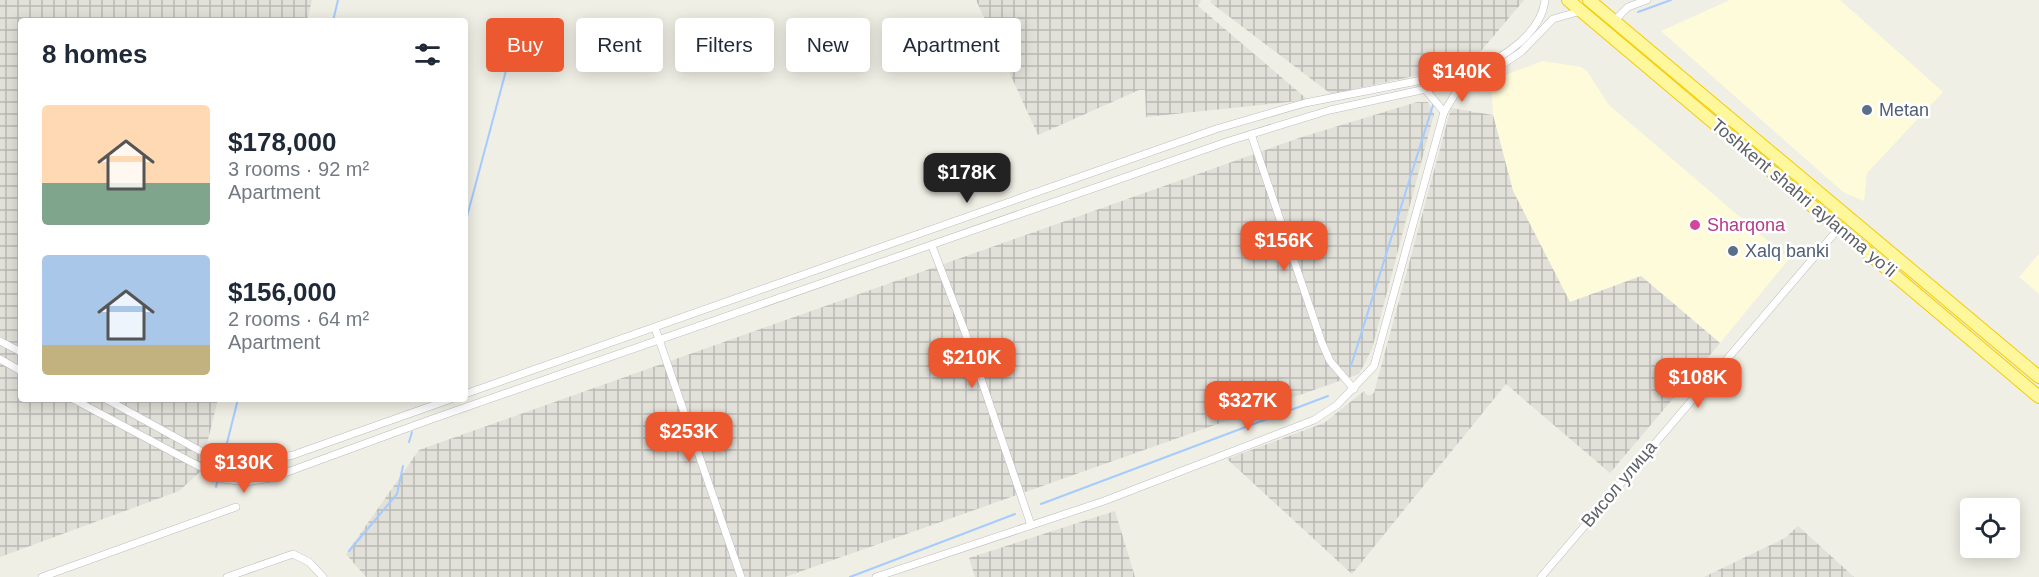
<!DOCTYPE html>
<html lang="en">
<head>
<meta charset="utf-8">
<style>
	body { margin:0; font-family:Arial,sans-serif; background:#f6f6f7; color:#1f2937; height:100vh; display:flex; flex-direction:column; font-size:22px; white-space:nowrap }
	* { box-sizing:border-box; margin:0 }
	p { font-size:20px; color:#747a83 }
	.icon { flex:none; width:33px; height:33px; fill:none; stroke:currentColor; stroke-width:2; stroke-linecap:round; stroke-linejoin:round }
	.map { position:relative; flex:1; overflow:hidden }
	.details { position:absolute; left:18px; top:18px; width:450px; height:384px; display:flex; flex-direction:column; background:#fff; border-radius:6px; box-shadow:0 3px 15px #0003 }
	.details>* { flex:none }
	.hud { position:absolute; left:486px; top:18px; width:570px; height:54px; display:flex; gap:12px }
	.fabs { position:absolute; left:1960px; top:498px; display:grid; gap:12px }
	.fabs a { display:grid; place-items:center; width:60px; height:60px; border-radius:6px; background:#fff; box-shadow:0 3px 15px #0003; font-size:30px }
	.price { position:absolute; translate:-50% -51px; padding:0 14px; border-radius:12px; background:#ec582f; color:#fff; font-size:20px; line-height:39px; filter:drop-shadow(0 2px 3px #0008) }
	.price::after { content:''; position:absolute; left:50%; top:36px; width:18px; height:14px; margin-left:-9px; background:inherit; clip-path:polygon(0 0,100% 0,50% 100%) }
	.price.on { background:#222; color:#fff }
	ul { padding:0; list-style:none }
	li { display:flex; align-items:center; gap:18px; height:150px; padding:0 24px }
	li span { display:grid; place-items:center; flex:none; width:168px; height:120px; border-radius:6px; color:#555 }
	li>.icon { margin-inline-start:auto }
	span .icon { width:72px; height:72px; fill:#fffc; stroke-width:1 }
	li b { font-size:26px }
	h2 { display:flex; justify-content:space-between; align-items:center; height:72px; padding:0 24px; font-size:26px }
	.pill { padding:0 21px; border-radius:6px; background:#fff; box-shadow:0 3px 15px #0003; font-size:21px; line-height:54px }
	.pill.on { background:#ec582f; color:#fff }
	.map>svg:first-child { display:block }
	.commercial { fill:#fefbdb }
	.industrial { fill:url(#industrial-grid) }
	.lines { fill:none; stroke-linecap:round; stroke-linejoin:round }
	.stream { stroke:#a6cbff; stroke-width:2 }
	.minor-casing { stroke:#babcc1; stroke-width:8 }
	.trunk-casing { stroke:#f5cb00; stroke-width:14 }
	.minor { stroke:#fff; stroke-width:7 }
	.trunk { stroke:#fef79c; stroke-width:12 }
	.service-dot { fill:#5c6f8a; stroke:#fff; stroke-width:2 }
	.hotel-dot { fill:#d1479c; stroke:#fff; stroke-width:2 }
	.labels { text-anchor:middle; stroke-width:5; stroke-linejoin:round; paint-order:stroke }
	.service-label { font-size:18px; fill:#4e5e75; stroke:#fff; text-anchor:start }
	.street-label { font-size:18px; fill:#5d6066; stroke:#fff }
	.hotel-label { font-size:18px; fill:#b23c85; stroke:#fff; text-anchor:start }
</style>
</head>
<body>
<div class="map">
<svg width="2039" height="577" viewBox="0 0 2039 577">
	<defs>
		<pattern id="industrial-grid" width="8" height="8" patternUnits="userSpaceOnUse" patternTransform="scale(1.5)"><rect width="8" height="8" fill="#e1e0d9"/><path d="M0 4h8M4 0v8" fill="none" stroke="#bab9b4"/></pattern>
	</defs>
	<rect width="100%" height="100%" fill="#efefe5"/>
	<g class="commercial">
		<path d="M 1730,0 L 1840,0 L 1943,92 L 1867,173 L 1864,201 L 1843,192 L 1661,31 Z"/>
		<path d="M 1543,61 L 1581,67 L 1587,71 L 1609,105 L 1789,259 L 1720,343 L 1641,276 L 1570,303 L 1513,191 L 1493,115 L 1491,80 Z"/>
		<path d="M 2039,254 L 2039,294 L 2019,277 Z"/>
	</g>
	<g class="industrial">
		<path d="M 0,0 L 312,0 L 307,21 L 21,21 L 21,399 L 218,399 L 200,472 L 179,491 L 0,557 Z"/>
		<path d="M 976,0 L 1201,0 L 1198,6 L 1308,100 L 1146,117 L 1145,90 L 1139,90 L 1038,135 Z"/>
		<path d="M 1212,0 L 1524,0 L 1470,64 L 1331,94 L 1210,2 Z"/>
		<path d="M 1417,102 L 1428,102 L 1434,114 L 1372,349 L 1359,374 L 785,577 L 366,577 L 346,554 L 419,450 L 1302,137 Z"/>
		<path d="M 1451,108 L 1493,115 L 1513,191 L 1570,302 L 1641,276 L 1720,343 L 1610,473 L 1506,384 L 1352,574 L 1227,459 L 1324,423 L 1364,391 L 1368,396 L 1374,393 Z"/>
		<path d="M 1115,511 L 1135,577 L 975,577 L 969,558 Z"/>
		<path d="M 1798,526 L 1854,577 L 1704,577 L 1785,538 Z"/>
	</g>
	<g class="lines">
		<g class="stream">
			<path d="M 1638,12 L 1671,0"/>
			<path d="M 333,21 L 338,0"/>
			<path d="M 465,224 L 519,22"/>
			<path d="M 1351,366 L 1433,105"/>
			<path d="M 409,442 L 412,432"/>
			<path d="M 216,487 L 238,399"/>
			<path d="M 1041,504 L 1328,396"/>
			<path d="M 349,551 L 397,494 L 403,466"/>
			<path d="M 850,577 L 1015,514"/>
		</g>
		<g class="minor-casing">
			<g id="minor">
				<path d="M 1614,21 L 1628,7 L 1647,0"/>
				<path d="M 1425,89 L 1444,112"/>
				<path d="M 1251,134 L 1322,343 L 1330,361 L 1354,389"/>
				<path d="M 932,246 L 965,332 L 1031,525"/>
				<path d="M 655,328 L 741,577"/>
				<path d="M 0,341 L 21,352"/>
				<path d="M 0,359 L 21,371"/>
				<path d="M 465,394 L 1216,129 L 1305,103 L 1473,70 C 1502,59 1541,34 1545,0"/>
				<path d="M 73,399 L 223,479 L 246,482 L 271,478 L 432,419 L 1229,141 L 1330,110 L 1485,76 L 1521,52 L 1553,19 L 1581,11"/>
				<path d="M 106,399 L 215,459 L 247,466 L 293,455 L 451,399"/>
				<path d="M 42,577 L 236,507"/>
				<path d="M 227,577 L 293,554 L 309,562 L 323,577"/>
				<path d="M 876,577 L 1104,501 L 1314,420 L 1337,405 L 1374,366 L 1444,112 L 1462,83"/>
				<path d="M 1541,577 L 1839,228"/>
			</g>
		</g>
		<g class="trunk-casing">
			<g id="trunk">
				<path d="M 1568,0 L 2039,397"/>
				<path d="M 1589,0 L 2039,377"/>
			</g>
		</g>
		<use href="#minor" class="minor"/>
		<use href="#trunk" class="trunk"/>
	</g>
	<g class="service-dot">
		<circle cx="1867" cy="110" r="6"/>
		<circle cx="1733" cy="251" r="6"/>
	</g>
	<circle class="hotel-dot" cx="1695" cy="225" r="6"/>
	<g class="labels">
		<g class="service-label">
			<text x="1879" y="116">Metan</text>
			<text x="1745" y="257">Xalq banki</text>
		</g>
		<g class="street-label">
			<text transform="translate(1804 198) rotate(40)" y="6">Toshkent shahri aylanma yoʻli</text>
			<text transform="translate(1619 484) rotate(-50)" y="6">Висол улица</text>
		</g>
		<g class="hotel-label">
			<text x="1707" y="231">Sharqona</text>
		</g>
	</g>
</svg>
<div class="fabs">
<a><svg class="icon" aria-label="locate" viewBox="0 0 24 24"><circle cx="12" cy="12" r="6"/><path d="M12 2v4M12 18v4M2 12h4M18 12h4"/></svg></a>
</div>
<b class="price" style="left:1462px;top:103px">$140K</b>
<b class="price on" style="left:967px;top:204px">$178K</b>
<b class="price" style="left:1284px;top:272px">$156K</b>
<b class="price" style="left:972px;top:389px">$210K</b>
<b class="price" style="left:1698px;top:409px">$108K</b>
<b class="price" style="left:1248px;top:432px">$327K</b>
<b class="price" style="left:689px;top:463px">$253K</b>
<b class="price" style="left:244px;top:494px">$130K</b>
<div class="hud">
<a class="pill on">Buy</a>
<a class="pill">Rent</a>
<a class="pill">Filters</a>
<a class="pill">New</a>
<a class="pill">Apartment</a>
</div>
<section class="details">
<h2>8 homes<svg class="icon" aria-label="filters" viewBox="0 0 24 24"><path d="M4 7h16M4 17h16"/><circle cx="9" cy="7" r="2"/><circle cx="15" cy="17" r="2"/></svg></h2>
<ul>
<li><span style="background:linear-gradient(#ffd9b3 65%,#7fa58c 0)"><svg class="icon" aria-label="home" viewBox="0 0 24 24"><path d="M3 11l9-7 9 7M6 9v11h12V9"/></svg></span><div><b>$178,000</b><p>3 rooms · 92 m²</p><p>Apartment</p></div></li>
<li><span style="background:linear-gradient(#a9c7e8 75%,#c2b280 0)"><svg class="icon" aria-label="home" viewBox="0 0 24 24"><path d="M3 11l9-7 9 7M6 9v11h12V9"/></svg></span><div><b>$156,000</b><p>2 rooms · 64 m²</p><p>Apartment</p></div></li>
</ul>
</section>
</div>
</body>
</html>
